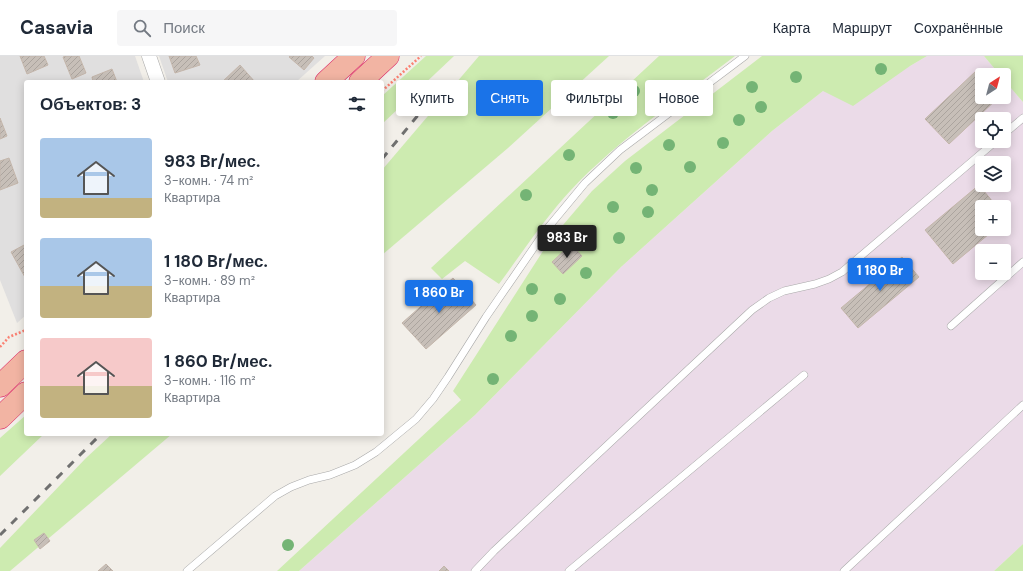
<!DOCTYPE html>
<html lang="ru">
<head>
<meta charset="utf-8">
<style>
	body { margin:0; font-family:"DM Sans",sans-serif; background:#f6f6f7; color:#1f2937; height:100vh; display:flex; flex-direction:column; font-size:15px; white-space:nowrap }
	* { box-sizing:border-box; margin:0 }
	p { font-size:13px; color:#747a83 }
	.icon { flex:none; width:22px; height:22px; fill:none; stroke:currentColor; stroke-width:2; stroke-linecap:round; stroke-linejoin:round }
	.map { position:relative; flex:1; overflow:hidden }
	.side { position:absolute; left:24px; top:24px; width:360px; height:356px; display:flex; flex-direction:column; background:#fff; border-radius:4px; box-shadow:0 2px 10px #0003 }
	.side>* { flex:none }
	.hud { position:absolute; left:396px; top:24px; width:380px; height:36px; display:flex; gap:8px }
	.needle { width:26px; rotate:36deg }
	.fabs { position:absolute; left:975px; top:12px; display:grid; gap:8px }
	.fabs a { display:grid; place-items:center; width:36px; height:36px; border-radius:4px; background:#fff; box-shadow:0 2px 10px #0003; font-size:20px }
	.price { position:absolute; translate:-50% -34px; padding:0 9px; border-radius:4px; background:#1a73e8; color:#fff; font-size:13px; line-height:26px; filter:drop-shadow(0 1px 2px #0008) }
	.price::after { content:''; position:absolute; left:50%; top:24px; width:12px; height:9px; margin-left:-6px; background:inherit; clip-path:polygon(0 0,100% 0,50% 100%) }
	.price.active { background:#222; color:#fff }
	ul { padding:0; list-style:none }
	li { display:flex; align-items:center; gap:12px; height:100px; padding:0 16px }
	li span { display:grid; place-items:center; flex:none; width:112px; height:80px; border-radius:4px; color:#555 }
	li>.icon { margin-inline-start:auto }
	span .icon { width:48px; height:48px; fill:#fffc; stroke-width:1 }
	li b { font-size:17px }
	h2 { display:flex; justify-content:space-between; align-items:center; height:48px; padding:0 16px; font-size:17px }
	.pill { padding:0 14px; border-radius:4px; background:#fff; box-shadow:0 2px 10px #0003; font-size:14px; line-height:36px }
	.pill.active { background:#1a73e8; color:#fff }
	header { display:flex; align-items:center; gap:24px; box-sizing:border-box; height:56px; padding:0 20px; background:#fff; border-bottom:1px solid #e0e1e3 }
	header strong { font-size:19px }
	nav { display:flex; gap:22px; margin-inline-start:auto; font-size:14px }
	.search { width:280px; height:36px; background:#f6f6f7; display:flex; align-items:center; gap:10px; box-sizing:border-box; padding:0 14px; border-radius:4px; color:#747a83; font-size:15px }
	.map>svg:first-child { display:block }
	.residential { fill:#e0dfdf }
	.industrial { fill:#ebdbe8; fill-rule:evenodd }
	.grass { fill:#cdebb0 }
	.building { fill:url(#building-hatch); stroke:#c4b6ab }
	.lines { fill:none; stroke-linecap:round; stroke-linejoin:round }
	.service-casing { stroke:#a9a9a9; stroke-width:8 }
	.minor-casing { stroke:#a9a9a9; stroke-width:15 }
	.trunk-casing { stroke:#dc2a67; stroke-width:23 }
	.path { stroke:#fa8072; stroke-width:2.5; stroke-dasharray:2 2; stroke-linecap:butt }
	.service { stroke:#fff; stroke-width:7 }
	.minor { stroke:#fff; stroke-width:14 }
	.trunk { stroke:#f2b4a3; stroke-width:22 }
	.rail { stroke:#707070; stroke-width:3; stroke-dasharray:8 8; stroke-linecap:butt }
	.tree { fill:#74b475 }
</style>
</head>
<body>
<header>
<strong>Casavia</strong>
<div class="search"><svg class="icon" aria-label="search" viewBox="0 0 24 24"><circle cx="10" cy="10" r="6"/><path d="M15 15l6 6"/></svg>Поиск</div>
<nav><a>Карта</a><a>Маршрут</a><a>Сохранённые</a></nav>
</header>
<div class="map">
<svg width="1023" height="515" viewBox="0 0 1023 515">
	<defs>
		<pattern id="building-hatch" width="6" height="6" patternUnits="userSpaceOnUse"><rect width="6" height="6" fill="#c7bfb8"/><path d="M-1 1l2-2M0 6l6-6M5 7l2-2" fill="none" stroke="#aba49e"/></pattern>
	</defs>
	<rect width="100%" height="100%" fill="#f2efe9"/>
	<g class="residential">
		<path d="M 0,0 L 135,0 L 144,26 L 26,26 L 26,259 L 17,267 L 0,224 Z"/>
		<path d="M 159,0 L 325,0 L 296,26 L 168,26 Z"/>
	</g>
	<path class="industrial" d="M 927,0 L 984,0 L 1000,19 L 982,19 L 982,41 L 1004,41 L 1004,24 L 1023,46 L 1023,488 L 994,515 L 299,515 L 475,359 L 621,211 L 772,75 L 823,35 L 910,10 ZM 982,63 L 1004,63 L 1004,85 L 982,85 ZM 982,107 L 1004,107 L 1004,129 L 982,129 ZM 982,151 L 1004,151 L 1004,173 L 982,173 ZM 982,195 L 1004,195 L 1004,217 L 982,217 Z"/>
	<g class="grass">
		<path d="M 426,0 L 454,0 L 382,68 L 382,40 Z"/>
		<path d="M 479,0 L 609,0 L 508,92 L 382,199 L 382,114 Z"/>
		<path d="M 659,0 L 735,0 C 679,43 619,83 571,134 C 544,163 522,197 499,228 L 465,205 L 442,223 L 431,212 Z"/>
		<path d="M 762,0 L 927,0 L 910,10 L 853,50 L 823,35 L 772,75 L 621,211 L 475,359 L 299,515 L 277,515 L 461,344 L 453,335 L 543,195 L 563,169 L 592,135 L 625,105 Z"/>
		<path d="M 984,0 L 1023,0 L 1023,46 L 1004,24 L 1004,19 L 1000,19 Z"/>
		<path d="M 26,359 L 26,378 L 44,378 L 0,420 L 0,382 Z"/>
		<path d="M 112,378 L 172,378 L 10,515 L 0,515 L 0,492 L 86,402 Z"/>
		<path d="M 1023,488 L 1023,515 L 994,515 Z"/>
	</g>
	<g class="building">
		<path d="M 20,0 L 44,0 L 48,9 L 27,18 Z"/>
		<path d="M 66,0 L 79,0 L 86,17 L 72,23 L 63,1 Z"/>
		<path d="M 169,0 L 196,0 L 200,9 L 175,17 Z"/>
		<path d="M 290,0 L 312,0 L 314,2 L 304,14 L 289,1 Z"/>
		<path d="M 240,9 L 255,26 L 222,26 Z"/>
		<path d="M 112,13 L 117,26 L 93,26 L 92,21 Z"/>
		<path d="M 976,15 L 982,21 L 982,41 L 999,41 L 949,88 L 925,63 Z"/>
		<path d="M 0,62 L 7,80 L 0,83 Z"/>
		<path d="M 9,102 L 18,127 L 0,134 L 0,105 Z"/>
		<path d="M 979,129 L 997,151 L 982,151 L 982,173 L 995,173 L 953,208 L 925,174 Z"/>
		<path d="M 26,188 L 26,223 L 11,196 Z"/>
		<path d="M 571,188 L 582,200 L 563,218 L 552,206 Z"/>
		<path d="M 902,201 L 919,221 L 858,272 L 841,252 Z"/>
		<path d="M 453,222 L 476,249 L 426,293 L 402,267 Z"/>
		<path d="M 44,477 L 50,485 L 40,493 L 34,484 Z"/>
		<path d="M 106,508 L 113,515 L 98,515 Z"/>
		<path d="M 444,510 L 449,515 L 439,515 Z"/>
	</g>
	<g class="lines">
		<g class="service-casing">
			<g id="service">
				<path d="M 1004,78 L 1023,62"/>
				<path d="M 951,270 L 1023,206"/>
				<path d="M 187,515 L 275,440 L 291,431 L 309,424 L 330,419 L 355,409 L 376,396 L 416,363 L 433,343 L 448,321 L 486,261 L 546,174 L 585,127 L 620,94 L 745,0"/>
				<path d="M 475,515 L 494,495 L 752,254 L 769,242 L 784,235 L 815,228 L 829,223 L 842,216 L 996,85"/>
				<path d="M 569,515 L 804,319"/>
				<path d="M 844,515 L 1023,349"/>
			</g>
		</g>
		<g class="minor-casing">
			<path id="minor" d="M 149,0 L 158,26"/>
		</g>
		<g class="trunk-casing">
			<g id="trunk">
				<path d="M 326,26 L 354,0"/>
				<path d="M 360,26 L 388,0"/>
				<path d="M 0,330 L 26,305"/>
				<path d="M 0,362 L 26,337"/>
			</g>
		</g>
		<g class="path">
			<path d="M 382,35 L 421,0"/>
			<path d="M 0,291 L 9,281 L 26,274"/>
		</g>
		<use href="#service" class="service"/>
		<use href="#minor" class="minor"/>
		<use href="#trunk" class="trunk"/>
		<g class="rail">
			<path d="M 382,103 L 428,47"/>
			<path d="M 0,479 L 101,378"/>
		</g>
	</g>
	<g class="tree">
		<circle cx="881" cy="13" r="6"/>
		<circle cx="796" cy="21" r="6"/>
		<circle cx="497" cy="31" r="6"/>
		<circle cx="535" cy="31" r="6"/>
		<circle cx="752" cy="31" r="6"/>
		<circle cx="634" cy="35" r="6"/>
		<circle cx="761" cy="51" r="6"/>
		<circle cx="613" cy="57" r="6"/>
		<circle cx="739" cy="64" r="6"/>
		<circle cx="723" cy="87" r="6"/>
		<circle cx="669" cy="89" r="6"/>
		<circle cx="569" cy="99" r="6"/>
		<circle cx="690" cy="111" r="6"/>
		<circle cx="636" cy="112" r="6"/>
		<circle cx="652" cy="134" r="6"/>
		<circle cx="526" cy="139" r="6"/>
		<circle cx="613" cy="151" r="6"/>
		<circle cx="648" cy="156" r="6"/>
		<circle cx="619" cy="182" r="6"/>
		<circle cx="586" cy="217" r="6"/>
		<circle cx="532" cy="233" r="6"/>
		<circle cx="560" cy="243" r="6"/>
		<circle cx="532" cy="260" r="6"/>
		<circle cx="511" cy="280" r="6"/>
		<circle cx="493" cy="323" r="6"/>
		<circle cx="288" cy="489" r="6"/>
	</g>
</svg>
<div class="fabs">
<a><svg class="needle" viewBox="-14 -14 28 28"><path d="M0-13l5 13h-10z" fill="#e53935"/><path d="M0 13l5-13h-10z" fill="#747a83"/></svg></a>
<a><svg class="icon" aria-label="locate" viewBox="0 0 24 24"><circle cx="12" cy="12" r="6"/><path d="M12 2v4M12 18v4M2 12h4M18 12h4"/></svg></a>
<a><svg class="icon" aria-label="layers" viewBox="0 0 24 24"><path d="M12 4l9 5-9 5-9-5zM3 14l9 5 9-5"/></svg></a>
<a>+</a>
<a>−</a>
</div>
<b class="price active" style="left:567px;top:203px">983 Br</b>
<b class="price" style="left:880px;top:236px">1 180 Br</b>
<b class="price" style="left:439px;top:258px">1 860 Br</b>
<div class="hud">
<a class="pill">Купить</a>
<a class="pill active">Снять</a>
<a class="pill">Фильтры</a>
<a class="pill">Новое</a>
</div>
<section class="side">
<h2>Объектов: 3<svg class="icon" aria-label="filters" viewBox="0 0 24 24"><path d="M4 7h16M4 17h16"/><circle cx="9" cy="7" r="2"/><circle cx="15" cy="17" r="2"/></svg></h2>
<ul>
<li><span style="background:linear-gradient(#a9c7e8 75%,#c2b280 0)"><svg class="icon" aria-label="home" viewBox="0 0 24 24"><path d="M3 11l9-7 9 7M6 9v11h12V9"/></svg></span><div><b>983 Br/мес.</b><p>3-комн. · 74 m²</p><p>Квартира</p></div></li>
<li><span style="background:linear-gradient(#a9c7e8 60%,#c2b280 0)"><svg class="icon" aria-label="home" viewBox="0 0 24 24"><path d="M3 11l9-7 9 7M6 9v11h12V9"/></svg></span><div><b>1 180 Br/мес.</b><p>3-комн. · 89 m²</p><p>Квартира</p></div></li>
<li><span style="background:linear-gradient(#f6c9c9 60%,#c2b280 0)"><svg class="icon" aria-label="home" viewBox="0 0 24 24"><path d="M3 11l9-7 9 7M6 9v11h12V9"/></svg></span><div><b>1 860 Br/мес.</b><p>3-комн. · 116 m²</p><p>Квартира</p></div></li>
</ul>
</section>
</div>
</body>
</html>
